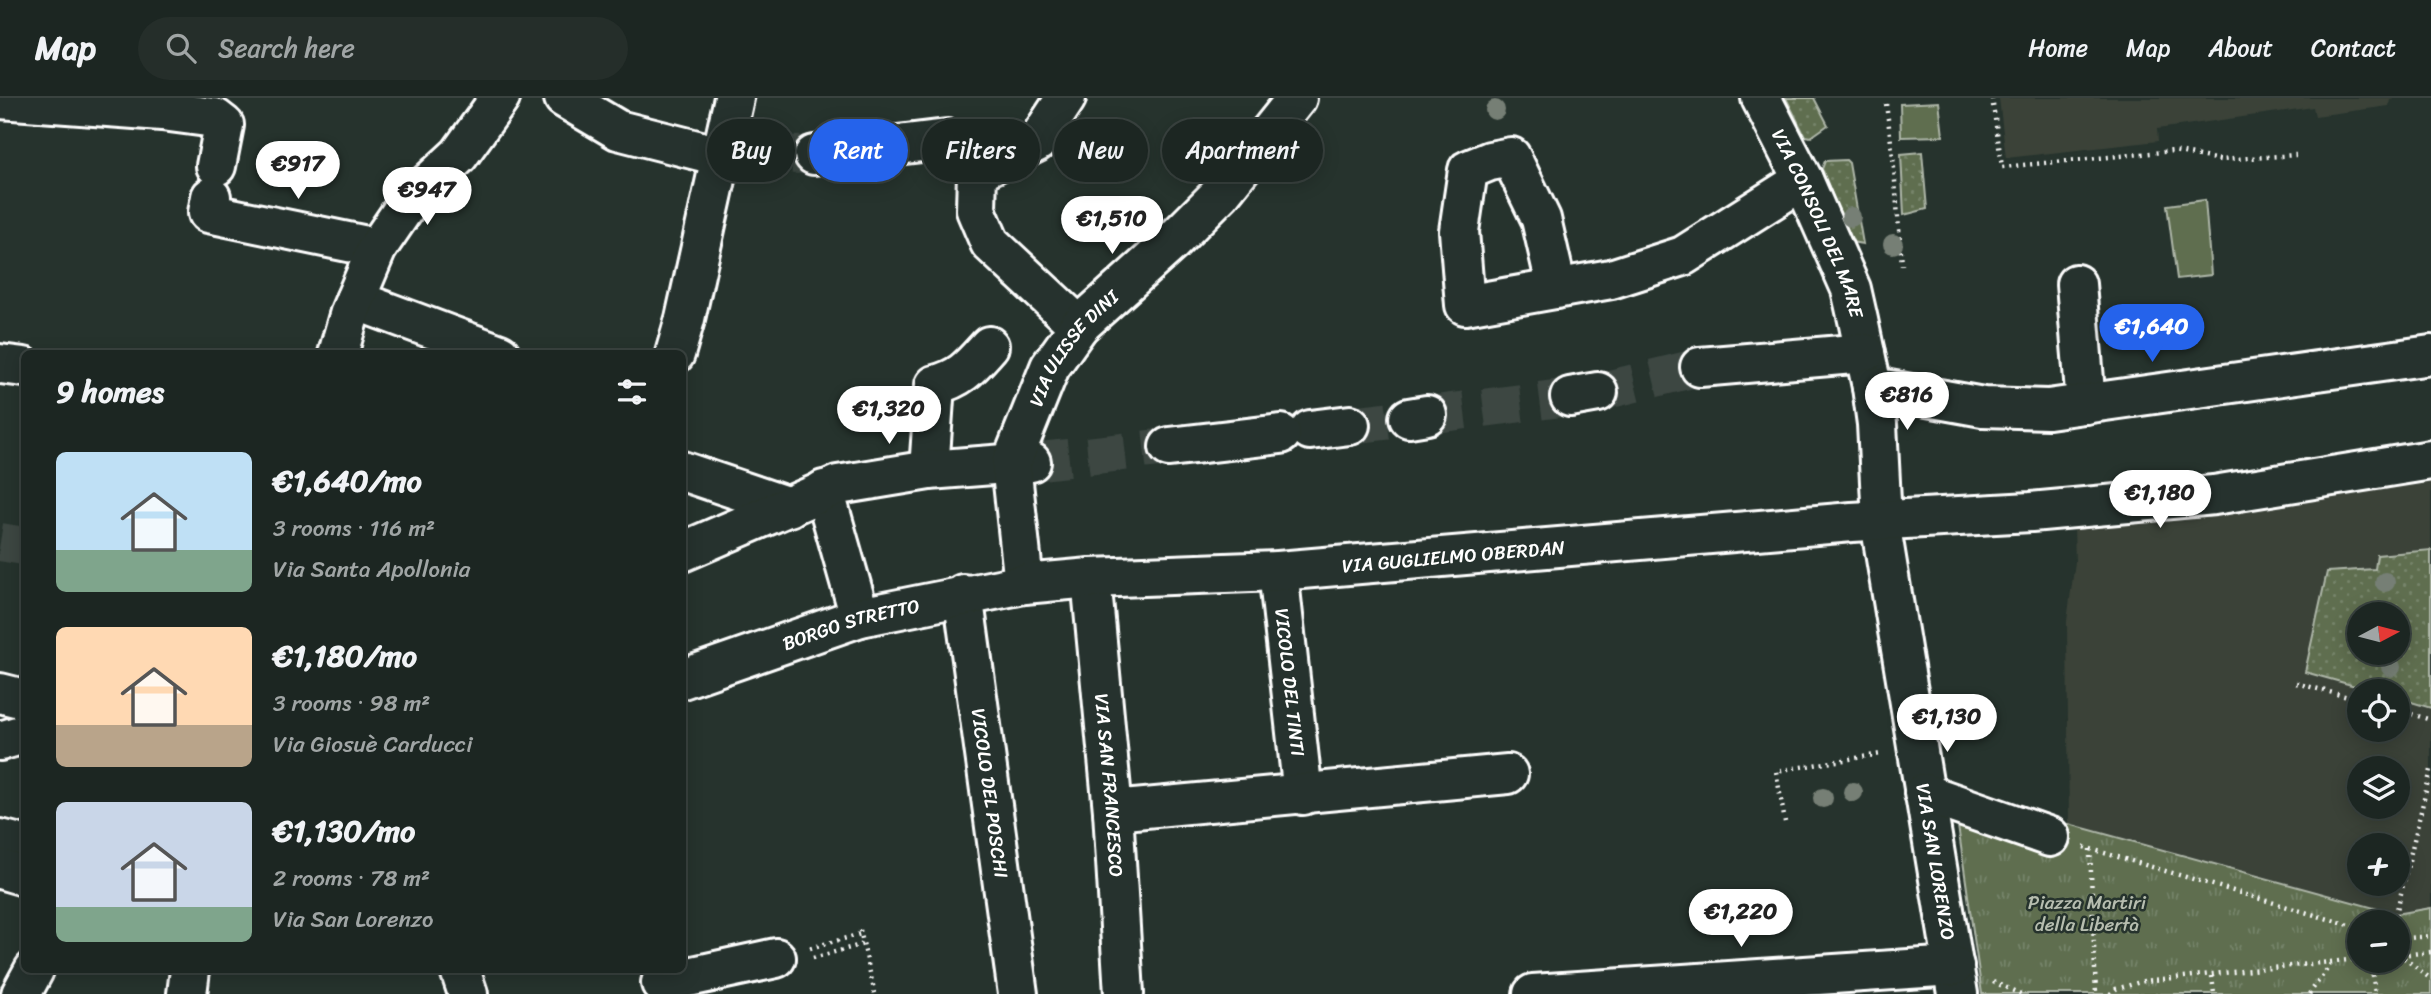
<!DOCTYPE html>
<html lang="en">
<head>
<meta charset="utf-8">
<style>
	body { margin:0; font-family:Sriracha,sans-serif; background:#252e2a; color:#f1f3f6; height:100vh; display:flex; flex-direction:column; font-size:26px; white-space:nowrap }
	* { box-sizing:border-box; margin:0 }
	p { font-size:23px; color:#a0a5a5 }
	.icon { flex:none; width:38px; height:38px; fill:none; stroke:currentColor; stroke-width:2; stroke-linecap:round; stroke-linejoin:round }
	.map { position:relative; flex:1; overflow:hidden }
	.panel { position:absolute; left:21px; top:252px; width:665px; height:623px; display:flex; flex-direction:column; background:#1c2622; border-radius:10px; box-shadow:0 4px 18px #0003,0 0 0 2px #3a4340 }
	.panel>* { flex:none }
	.top-card { position:absolute; left:707px; top:21px; width:665px; height:63px; display:flex; gap:14px }
	.needle { width:46px; rotate:83deg }
	.fabs { position:absolute; left:2347px; top:504px; display:grid; gap:14px }
	.fabs a { display:grid; place-items:center; width:63px; height:63px; border-radius:50%; background:#1c2622; box-shadow:0 4px 18px #0003,0 0 0 2px #3a4340; font-size:35px }
	.price { position:absolute; translate:-50% -60px; padding:0 16px; border-radius:24px; background:#fff; color:#222; font-size:23px; line-height:46px; filter:drop-shadow(0 2px 4px #0008) }
	.price::after { content:''; position:absolute; left:50%; top:42px; width:21px; height:16px; margin-left:-10px; background:inherit; clip-path:polygon(0 0,100% 0,50% 100%) }
	.price.active { background:#2563eb; color:#fff }
	ul { padding:0; list-style:none }
	li { display:flex; align-items:center; gap:21px; height:175px; padding:0 35px }
	li span { display:grid; place-items:center; flex:none; width:196px; height:140px; border-radius:10px; color:#555 }
	li>.icon { margin-inline-start:auto }
	span .icon { width:84px; height:84px; fill:#fffc; stroke-width:1 }
	li b { font-size:30px }
	h2 { display:flex; justify-content:space-between; align-items:center; height:84px; padding:0 35px; font-size:30px }
	.pill { padding:0 24px; border-radius:32px; background:#1c2622; box-shadow:0 4px 18px #0003,0 0 0 2px #3a4340; font-size:24px; line-height:63px }
	.pill.active { background:#2563eb; color:#fff }
	header { display:flex; align-items:center; gap:42px; box-sizing:border-box; height:98px; padding:0 35px; background:#1c2622; border-bottom:2px solid #3a4340 }
	header strong { font-size:33px }
	nav { display:flex; gap:38px; margin-inline-start:auto; font-size:24px }
	.search { width:490px; height:63px; background:#252e2a; display:flex; align-items:center; gap:18px; box-sizing:border-box; padding:0 24px; border-radius:38px; color:#a0a5a5; font-size:26px }
	.map>svg:first-child { display:block }
	.built { fill:#3b4339; fill-rule:evenodd }
	.grass { fill:url(#grass-dots); stroke:#aeb6a8; stroke-width:2; fill-rule:evenodd }
	.park { fill:url(#park-tufts); stroke:#aeb6a8; stroke-width:2; fill-rule:evenodd }
	.garden { fill:#5e6e50; stroke:#aeb6a8; stroke-width:2 }
	.lines { fill:none; stroke-linecap:round; stroke-linejoin:round }
	.minor-tunnel { stroke:#3c4742; stroke-width:38; stroke-dasharray:38 19; stroke-linecap:butt }
	.minor-casing { stroke:#fff; stroke-width:44 }
	.path { stroke:#fff; stroke-width:4.5; stroke-dasharray:2 5; stroke-linecap:butt }
	.minor { stroke:#26332d; stroke-width:38 }
	.tree { fill:#767f75 }
	.labels { text-anchor:middle; stroke-width:5; stroke-linejoin:round; paint-order:stroke }
	.street-label { font-size:19px; fill:#fff; stroke:#26332d }
	.park-label { font-size:19px; fill:#b7beb0; stroke:#26332d }
</style>
</head>
<body>
<header>
<strong>Map</strong>
<div class="search"><svg class="icon" aria-label="search" viewBox="0 0 24 24"><circle cx="10" cy="10" r="6"/><path d="M15 15l6 6"/></svg>Search here</div>
<nav><a>Home</a><a>Map</a><a>About</a><a>Contact</a></nav>
</header>
<div class="map">
<svg width="2431" height="896" viewBox="0 0 2431 896">
	<defs>
		<pattern id="grass-dots" width="8" height="8" patternUnits="userSpaceOnUse" patternTransform="scale(1.75)"><rect width="8" height="8" fill="#5e6e50"/><path d="M2 2h.1M6 6h.1" fill="none" stroke="#76846a" stroke-width="1.8" stroke-linecap="round"/></pattern>
		<pattern id="park-tufts" width="24" height="20" patternUnits="userSpaceOnUse" patternTransform="scale(1.75)"><rect width="24" height="20" fill="#5e6e50"/><path d="M3 7l-1-3M5 7V3M7 7l1-3M15 17l-1-3M17 17v-4M19 17l1-3" fill="none" stroke="#76846a"/></pattern>
	</defs>
	<rect width="100%" height="100%" fill="#26332d"/>
	<filter id="ink" filterUnits="userSpaceOnUse"><feTurbulence type="fractalNoise" baseFrequency=".0143" numOctaves="2"/><feDisplacementMap in="SourceGraphic" scale="14" xChannelSelector="R" yChannelSelector="G"/><feConvolveMatrix kernelMatrix="1 2 1 2 8 2 1 2 1" color-interpolation-filters="sRGB"/></filter>
	<g filter="url(#ink)">
		<g class="built">
			<path d="M 1999,0 L 2397,0 L 2390,1 L 2389,8 L 2315,18 L 2313,9 L 2157,31 L 2158,43 L 2006,60 Z"/>
			<path d="M 2431,372 L 2431,810 L 2396,816 L 2069,726 L 2067,523 L 2075,464 L 2074,426 ZM 2359,516 L 2398,516 L 2398,555 L 2359,555 ZM 2359,593 L 2398,593 L 2398,632 L 2359,632 ZM 2359,670 L 2398,670 L 2398,709 L 2359,709 ZM 2359,747 L 2398,747 L 2398,786 L 2359,786 Z"/>
		</g>
		<g class="grass">
			<path d="M 1786,0 L 1814,0 L 1828,27 L 1811,39 L 1805,38 Z"/>
			<path d="M 1922,54 L 1927,111 L 1904,117 L 1901,56 Z"/>
			<path d="M 1846,62 L 1849,65 L 1863,146 L 1851,144 L 1822,71 L 1825,63 Z"/>
			<path d="M 2431,452 L 2431,610 L 2398,600 L 2398,593 L 2373,593 L 2305,574 L 2327,474 L 2375,471 L 2377,457 ZM 2359,516 L 2398,516 L 2398,555 L 2359,555 Z"/>
		</g>
		<path class="park" d="M 1957,721 L 2050,739 L 2069,726 L 2396,816 L 2431,810 L 2431,896 L 1982,896 ZM 2359,824 L 2398,824 L 2398,863 L 2359,863 Z"/>
		<g class="garden">
			<path d="M 1939,4 L 1943,38 L 1901,39 L 1900,6 Z"/>
			<path d="M 2205,102 L 2211,177 L 2177,181 L 2167,107 Z"/>
		</g>
		<g class="lines">
			<g class="minor-tunnel">
				<path d="M 735,56 L 814,57"/>
				<path d="M 1598,294 L 1700,269"/>
				<path d="M 1427,317 L 1570,299"/>
				<path d="M 1350,327 L 1409,320"/>
				<path d="M 1031,364 L 1169,349"/>
				<path d="M 0,444 L 24,448"/>
			</g>
			<g class="minor-casing">
				<g id="minor">
					<path d="M 564,0 L 618,32 L 720,58 L 735,56"/>
					<path id="s1" d="M 1761,0 L 1803,82 L 1851,191 L 1858,222 L 1872,289 L 1877,326 L 1883,442 L 1958,896"/>
					<path d="M 0,1 L 162,13 L 215,20 L 224,27 L 216,68"/>
					<path d="M 814,57 L 947,41 L 977,74 L 1037,44 L 1066,0"/>
					<path d="M 977,74 L 976,112 L 990,145 L 1079,228"/>
					<path d="M 211,99 L 208,115 L 377,150"/>
					<path d="M 2076,186 L 2086,306"/>
					<path d="M 1557,191 L 1541,121 L 1511,59 L 1490,63 L 1468,72 L 1459,133 L 1465,207 L 1611,181 L 1683,158 L 1803,82"/>
					<path d="M 355,202 L 500,256"/>
					<path d="M 338,256 L 350,214 L 377,150 L 409,103 L 459,57 L 500,0"/>
					<path d="M 675,256 L 685,221 L 734,0"/>
					<path d="M 0,266 L 24,269"/>
					<path d="M 1700,269 L 1865,255"/>
					<path d="M 1872,289 L 1983,309 L 2048,311 L 2431,257"/>
					<path d="M 1570,299 L 1598,294"/>
					<path d="M 1409,320 L 1427,317"/>
					<path d="M 1310,332 L 1350,327"/>
					<path d="M 1169,349 L 1281,336"/>
					<path d="M 929,372 L 935,287 C 962,280 970,269 989,248"/>
					<path d="M 682,373 L 789,409"/>
					<path d="M 824,392 L 860,519"/>
					<path d="M 682,454 L 838,387 L 929,372 L 1031,364"/>
					<path id="s2" d="M 1278,473 L 1303,697"/>
					<path id="s3" d="M 1091,480 L 1113,713 L 1124,896"/>
					<path id="s4" d="M 1024,486 L 1011,366 L 1050,269 L 1079,228 L 1170,146 L 1221,95 L 1297,0"/>
					<path id="s5" d="M 963,496 L 1018,896"/>
					<path id="s6" d="M 682,581 L 860,519 L 1024,486 L 1091,480 L 1278,473 L 1852,424 L 2031,414 L 2214,397 L 2431,362"/>
					<path d="M 0,595 L 24,601"/>
					<path d="M 0,643 L 24,636"/>
					<path d="M 1924,695 L 2050,739"/>
					<path d="M 1113,713 L 1508,676"/>
					<path d="M 0,741 L 24,747"/>
					<path d="M 0,771 L 24,778"/>
					<path d="M 460,872 L 468,896"/>
					<path d="M 661,885 L 776,860"/>
					<path d="M 21,896 L 34,872"/>
					<path d="M 187,896 L 190,872"/>
					<path d="M 1533,896 L 1954,868"/>
				</g>
			</g>
			<g class="path">
				<path d="M 1992,0 L 2002,69 L 2173,53 L 2220,62 L 2296,57"/>
				<path d="M 1886,6 L 1893,59 L 1902,167"/>
				<path d="M 2296,585 L 2359,602"/>
				<path d="M 2398,612 L 2431,622"/>
				<path d="M 1785,724 L 1776,673 L 1881,656"/>
				<path d="M 2084,749 L 2359,830"/>
				<path d="M 2090,751 L 2096,896"/>
				<path d="M 2397,824 L 2396,816 L 2431,672"/>
				<path d="M 2398,827 L 2400,857 L 2431,881"/>
				<path d="M 860,832 L 875,896"/>
				<path d="M 2398,841 L 2431,838"/>
				<path d="M 810,850 L 861,836"/>
				<path d="M 2401,857 L 2431,854"/>
				<path d="M 813,860 L 864,846"/>
				<path d="M 2371,863 L 2375,896"/>
				<path d="M 2212,878 L 2214,896"/>
				<path d="M 1993,884 L 2021,896"/>
				<path d="M 2110,896 L 2116,891 L 2144,883 L 2359,861"/>
				<path d="M 2309,896 L 2333,863"/>
			</g>
			<use href="#minor" class="minor"/>
		</g>
		<g class="tree">
			<circle cx="1495" cy="12" r="10"/>
			<circle cx="1851" cy="119" r="10"/>
			<circle cx="1893" cy="146" r="10"/>
			<circle cx="2385" cy="484" r="10"/>
			<circle cx="2391" cy="569" r="10"/>
			<circle cx="1853" cy="694" r="10"/>
			<circle cx="1823" cy="700" r="10"/>
		</g>
	</g>
	<g class="labels">
		<g class="street-label">
			<text dy="7" stroke="none"><textPath href="#s1" startOffset="138">VIA CONSOLI DEL MARE</textPath></text>
			<text dy="7" stroke="none"><textPath href="#s4" startOffset="254">VIA ULISSE DINI</textPath></text>
			<text dy="7" stroke="none"><textPath href="#s6" startOffset="786">VIA GUGLIELMO OBERDAN</textPath></text>
			<text dy="7" stroke="none"><textPath href="#s6" startOffset="178">BORGO STRETTO</textPath></text>
			<text dy="7" stroke="none"><textPath href="#s2" startOffset="112">VICOLO DEL TINTI</textPath></text>
			<text dy="7" stroke="none"><textPath href="#s3" startOffset="208">VIA SAN FRANCESCO</textPath></text>
			<text dy="7" stroke="none"><textPath href="#s5" startOffset="201">VICOLO DEL POSCHI</textPath></text>
			<text dy="7" stroke="none"><textPath href="#s1" startOffset="791">VIA SAN LORENZO</textPath></text>
		</g>
		<g class="park-label">
			<text x="2087" y="811">Piazza Martiri<tspan x="2087" dy="22">della Libertà</tspan></text>
		</g>
	</g>
</svg>
<div class="fabs">
<a><svg class="needle" viewBox="-14 -14 28 28"><path d="M0-13l5 13h-10z" fill="#e53935"/><path d="M0 13l5-13h-10z" fill="#a0a5a5"/></svg></a>
<a><svg class="icon" aria-label="locate" viewBox="0 0 24 24"><circle cx="12" cy="12" r="6"/><path d="M12 2v4M12 18v4M2 12h4M18 12h4"/></svg></a>
<a><svg class="icon" aria-label="layers" viewBox="0 0 24 24"><path d="M12 4l9 5-9 5-9-5zM3 14l9 5 9-5"/></svg></a>
<a>+</a>
<a>−</a>
</div>
<b class="price" style="left:298px;top:103px">€917</b>
<b class="price" style="left:427px;top:129px">€947</b>
<b class="price" style="left:1112px;top:158px">€1,510</b>
<b class="price active" style="left:2152px;top:266px">€1,640</b>
<b class="price" style="left:1907px;top:334px">€816</b>
<b class="price" style="left:889px;top:348px">€1,320</b>
<b class="price" style="left:2160px;top:432px">€1,180</b>
<b class="price" style="left:1947px;top:656px">€1,130</b>
<b class="price" style="left:1741px;top:851px">€1,220</b>
<div class="top-card">
<a class="pill">Buy</a>
<a class="pill active">Rent</a>
<a class="pill">Filters</a>
<a class="pill">New</a>
<a class="pill">Apartment</a>
</div>
<section class="panel">
<h2>9 homes<svg class="icon" aria-label="filters" viewBox="0 0 24 24"><path d="M4 7h16M4 17h16"/><circle cx="9" cy="7" r="2"/><circle cx="15" cy="17" r="2"/></svg></h2>
<ul>
<li><span style="background:linear-gradient(#bfe0f5 70%,#7fa58c 0)"><svg class="icon" aria-label="home" viewBox="0 0 24 24"><path d="M3 11l9-7 9 7M6 9v11h12V9"/></svg></span><div><b>€1,640/mo</b><p>3 rooms · 116 m²</p><p>Via Santa Apollonia</p></div></li>
<li><span style="background:linear-gradient(#ffd9b3 70%,#b9a48a 0)"><svg class="icon" aria-label="home" viewBox="0 0 24 24"><path d="M3 11l9-7 9 7M6 9v11h12V9"/></svg></span><div><b>€1,180/mo</b><p>3 rooms · 98 m²</p><p>Via Giosuè Carducci</p></div></li>
<li><span style="background:linear-gradient(#c9d6e8 75%,#7fa58c 0)"><svg class="icon" aria-label="home" viewBox="0 0 24 24"><path d="M3 11l9-7 9 7M6 9v11h12V9"/></svg></span><div><b>€1,130/mo</b><p>2 rooms · 78 m²</p><p>Via San Lorenzo</p></div></li>
</ul>
</section>
</div>
</body>
</html>
